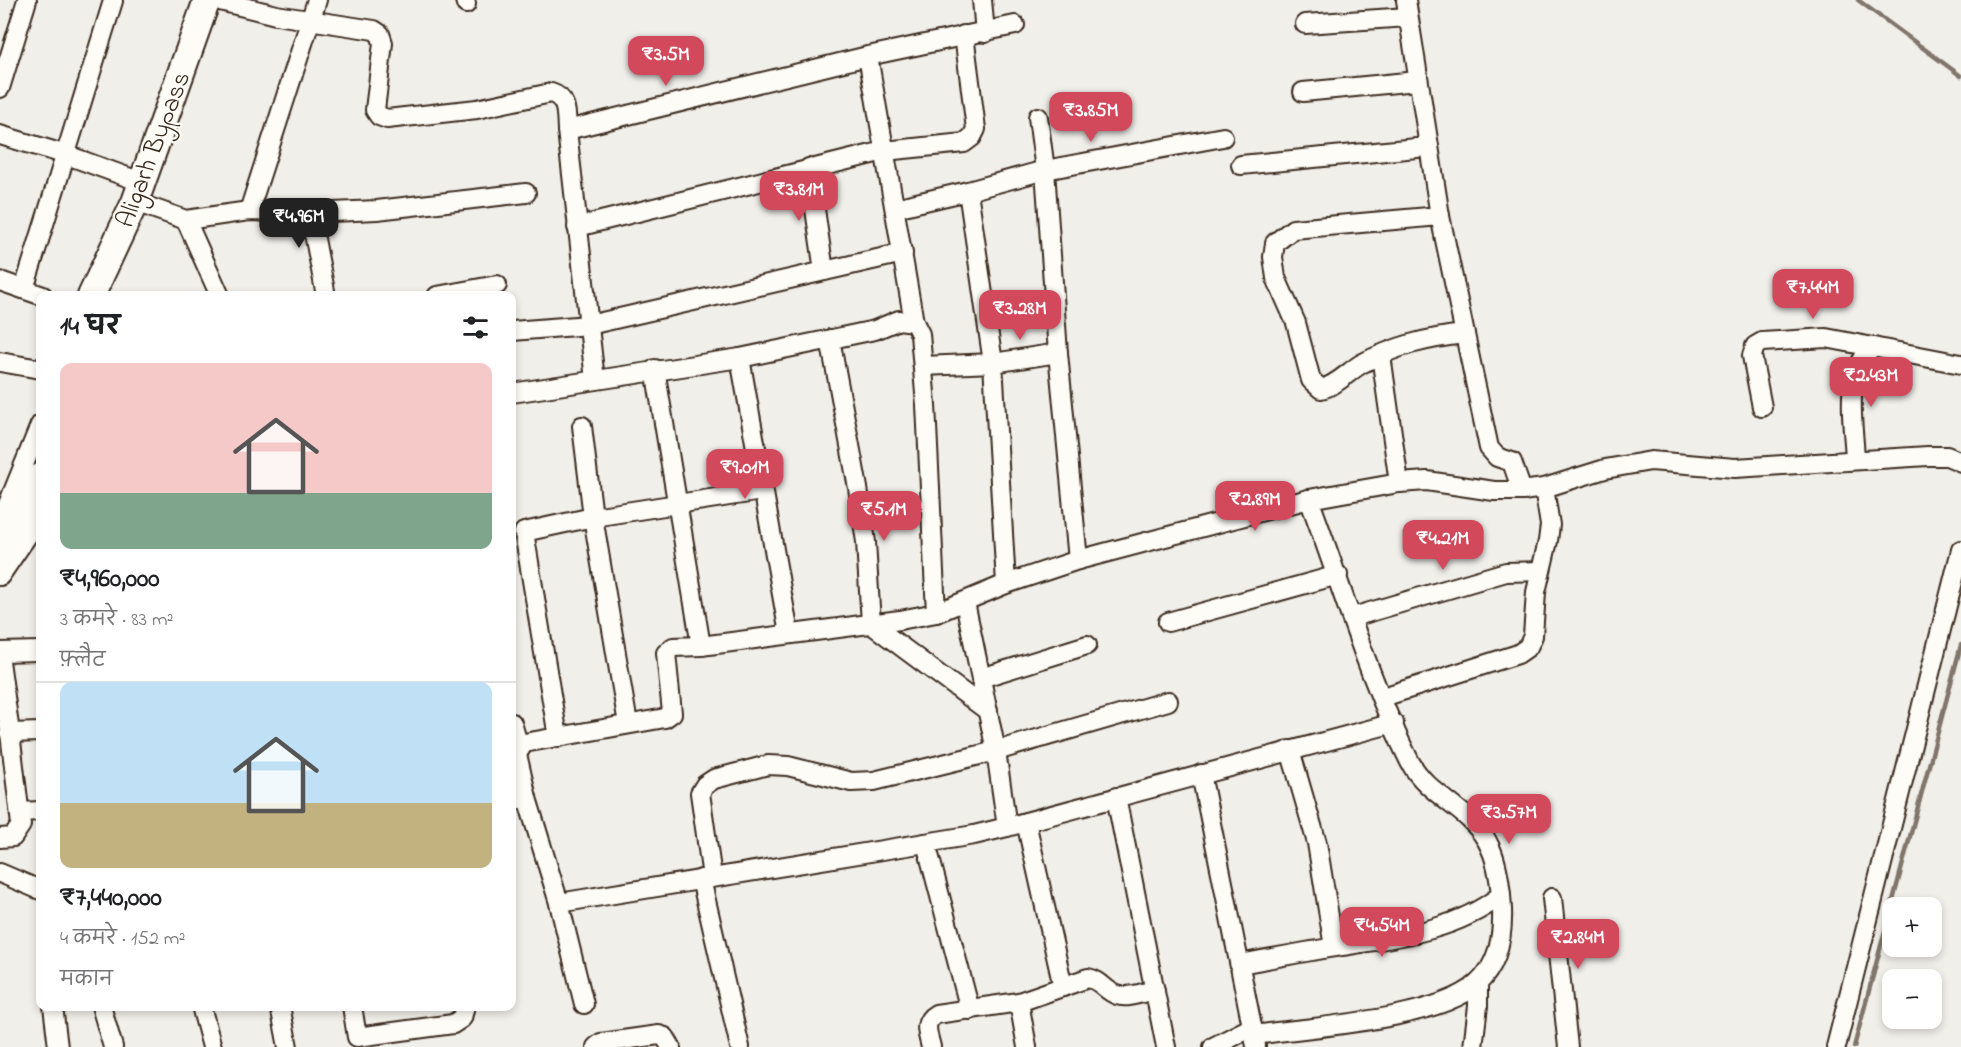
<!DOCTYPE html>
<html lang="hi">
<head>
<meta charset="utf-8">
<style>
	body { margin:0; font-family:"Indie Flower","Playpen Sans Deva",sans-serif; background:#f6f6f6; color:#202124; height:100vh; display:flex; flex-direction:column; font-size:22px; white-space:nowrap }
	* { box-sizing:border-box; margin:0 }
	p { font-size:20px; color:#757577 }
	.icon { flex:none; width:33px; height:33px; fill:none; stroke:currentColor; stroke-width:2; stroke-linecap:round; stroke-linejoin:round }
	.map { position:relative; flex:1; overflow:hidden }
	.side { position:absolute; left:36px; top:291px; width:480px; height:720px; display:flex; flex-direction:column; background:#fff; border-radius:12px; box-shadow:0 3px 9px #0003 }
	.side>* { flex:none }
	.tools { position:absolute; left:1882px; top:897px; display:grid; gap:12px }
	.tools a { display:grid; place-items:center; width:60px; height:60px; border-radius:12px; background:#fff; box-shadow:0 3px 9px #0003; font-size:30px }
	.price { position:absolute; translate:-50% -51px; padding:0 14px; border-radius:12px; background:#d1495b; color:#fff; font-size:20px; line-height:39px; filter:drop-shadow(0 2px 3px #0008) }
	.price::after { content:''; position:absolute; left:50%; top:36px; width:18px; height:14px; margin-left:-9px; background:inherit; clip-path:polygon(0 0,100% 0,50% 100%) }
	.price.on { background:#222; color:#fff }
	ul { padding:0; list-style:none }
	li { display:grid; align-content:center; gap:12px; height:318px; padding:0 24px }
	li+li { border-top:2px solid #e0e0e0 }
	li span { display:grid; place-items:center; height:186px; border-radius:12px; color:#555 }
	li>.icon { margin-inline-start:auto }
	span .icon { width:108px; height:108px; fill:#fffc; stroke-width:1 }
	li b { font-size:26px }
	h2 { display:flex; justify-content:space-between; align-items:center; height:72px; padding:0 24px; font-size:26px }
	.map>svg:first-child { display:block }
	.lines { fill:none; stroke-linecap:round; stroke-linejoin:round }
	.stream { stroke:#80746b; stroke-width:4.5 }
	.street-casing { stroke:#3b2a1e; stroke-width:22 }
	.secondary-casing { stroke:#3b2a1e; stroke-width:30 }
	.street { stroke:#fdfcf7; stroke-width:18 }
	.secondary { stroke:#fdfcf7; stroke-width:26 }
	.labels { text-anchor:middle; stroke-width:4.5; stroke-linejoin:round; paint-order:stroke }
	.street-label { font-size:26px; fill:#3b2a1e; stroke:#fdfcf7 }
</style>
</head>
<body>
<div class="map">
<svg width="1961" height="1047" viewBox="0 0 1961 1047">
	<rect width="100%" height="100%" fill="#f1efea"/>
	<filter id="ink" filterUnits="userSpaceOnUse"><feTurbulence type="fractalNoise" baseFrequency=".0167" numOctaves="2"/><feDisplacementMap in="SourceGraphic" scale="12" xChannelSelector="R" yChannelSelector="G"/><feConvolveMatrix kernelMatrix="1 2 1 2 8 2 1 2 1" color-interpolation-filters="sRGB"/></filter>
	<g filter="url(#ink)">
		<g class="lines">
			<g class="stream">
				<path d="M 1858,0 L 1961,76"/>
				<path d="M 1854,1047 L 1961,645"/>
			</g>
			<g class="street-casing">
				<g id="street">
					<path d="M 216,0 L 276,15 L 374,30 L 380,34 L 383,43 L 375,110 L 379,116 L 387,119 L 477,109 L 551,93 C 568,98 566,114 567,130 L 868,56 L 1015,25"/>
					<path d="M 465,0 L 466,4"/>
					<path d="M 982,0 L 985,33"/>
					<path d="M 1406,0 L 1440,216 L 1489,448 L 1497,457 L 1512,462 L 1522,491"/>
					<path d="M 1305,24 L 1408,17"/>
					<path d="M 868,56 L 914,322"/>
					<path d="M 0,88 L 27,0"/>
					<path d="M 1303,92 L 1417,81"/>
					<path d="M 1038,117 L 1045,170 L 1058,353"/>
					<path d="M 567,130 L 595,380"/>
					<path d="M 0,135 L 67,155 L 141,182"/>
					<path d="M 1241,165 L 1427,147"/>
					<path d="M 809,168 L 824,271"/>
					<path d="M 968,191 L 1045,170 L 1223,137"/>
					<path d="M 135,202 L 186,220 L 249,211 L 310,213 L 377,210 L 526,193"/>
					<path d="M 895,208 L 968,191 L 993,363 L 1058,353 L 1078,560"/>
					<path d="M 249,211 L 317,0"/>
					<path d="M 310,213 L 326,296"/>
					<path d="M 1440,216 L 1293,229 L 1275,243 L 1273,257 L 1276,278 L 1296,323 L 1311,380 L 1321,389 C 1336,386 1348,372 1361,364 C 1395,346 1427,338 1465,334"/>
					<path d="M 186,220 L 220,296"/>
					<path d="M 577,227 L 884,151 L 964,143 L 972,137 L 976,129 L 964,35"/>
					<path d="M 0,281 L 43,296"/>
					<path d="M 24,289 L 113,1"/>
					<path d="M 437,296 L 497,285"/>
					<path d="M 512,331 L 589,325 L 903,253"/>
					<path d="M 830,339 L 858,488 L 866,542 L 871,624 L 988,711"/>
					<path d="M 1381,355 L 1399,483"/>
					<path d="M 740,358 L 789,634"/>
					<path d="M 0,362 L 40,369"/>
					<path d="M 923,366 L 993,363 L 1006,584"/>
					<path d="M 655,369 L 701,646"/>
					<path d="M 512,393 L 740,358 L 875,330 L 899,320 L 914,322 L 920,334 L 926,405 L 936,613"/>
					<path d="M 1762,407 L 1752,356 L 1755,346 L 1762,342 L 1826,338 L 1961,364"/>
					<path d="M 582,426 L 593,517 L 628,724"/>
					<path d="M 1855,460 C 1854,423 1841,373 1874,347"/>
					<path d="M 0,524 L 40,425"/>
					<path d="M 0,576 L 32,529 L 40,509"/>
					<path d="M 965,602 L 996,751 L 1007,827 L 1394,723"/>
					<path d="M 1353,617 L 1506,572 L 1540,571"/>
					<path d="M 1168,622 L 1338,575"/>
					<path d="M 0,652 L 40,651"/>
					<path d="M 0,661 L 10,733"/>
					<path d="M 981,678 L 1087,645"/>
					<path d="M 1383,697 L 1518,654 L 1528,647 L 1533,636 L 1536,592 L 1548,541 L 1550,525 L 1544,488"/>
					<path d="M 512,723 L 519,747"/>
					<path d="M 558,737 L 524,532 L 593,517 L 762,491"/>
					<path d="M 1290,750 L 1317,843 L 1334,947"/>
					<path d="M 1201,774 L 1256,1046"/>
					<path d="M 1116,797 L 1166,1047"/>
					<path d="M 527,798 L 559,903 L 584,1004"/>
					<path d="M 512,800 L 527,798 L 517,754 L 524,743 L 665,718 L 672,713 L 666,653 L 673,647 L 701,646 L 900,620 L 936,613 L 1006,584 L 1078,560 L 1309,499 L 1399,483 L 1427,481 L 1494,491 L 1522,491 L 1544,488 L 1605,469 L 1651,461 L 1735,468 L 1928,456 L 1947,456 L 1961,462"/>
					<path d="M 20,812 L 40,811"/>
					<path d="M 1026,822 L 1063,987"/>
					<path d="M 0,838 L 13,837 L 21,825 L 10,733 L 40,732"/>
					<path d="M 926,843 L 970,1010"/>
					<path d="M 0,873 L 40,890"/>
					<path d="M 712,877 L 700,793 L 705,785 L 714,779 L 768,765 L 788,766 L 851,782 L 874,781 L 996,751 L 1168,701"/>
					<path d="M 701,879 L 740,1047"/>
					<path d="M 1552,898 L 1568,1047"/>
					<path d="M 559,903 L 974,835 L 1007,827"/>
					<path d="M 1240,964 C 1272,958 1304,952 1336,947 C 1392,938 1455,932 1501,895"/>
					<path d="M 1019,1002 L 1027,1047"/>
					<path d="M 53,1006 L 58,1047"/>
					<path d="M 101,1006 L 113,1047"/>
					<path d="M 201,1006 L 212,1047"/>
					<path d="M 280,1006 L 288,1047"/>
					<path d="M 352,1006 L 357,1037 L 453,1024 L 462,1018 L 465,1006"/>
					<path d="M 1254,1035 C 1309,1027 1437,1020 1477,984 C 1499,964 1503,936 1502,909 C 1501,890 1498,864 1490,847 C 1473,809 1429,798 1410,762 C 1368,679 1342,586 1309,499"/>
					<path d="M 596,1047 L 601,1043 L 659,1035 L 665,1037 L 671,1047"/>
					<path d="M 931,1047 C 928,1034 922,1022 936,1014 L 1019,1002 L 1088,978 C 1101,980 1105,991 1117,995 C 1128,999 1144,992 1155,990"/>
					<path d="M 1213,1047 L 1252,1027"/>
					<path d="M 1473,1047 L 1478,1006 L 1478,984"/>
					<path d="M 1836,1047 L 1961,550"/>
				</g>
			</g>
			<g class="secondary-casing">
				<g id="secondary">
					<path d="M 91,296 L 135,202 L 207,0"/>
					<path d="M 0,551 C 19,528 31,505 40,477"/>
				</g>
			</g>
			<use href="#street" class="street"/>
			<use href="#secondary" class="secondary"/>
		</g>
	</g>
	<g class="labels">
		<g class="street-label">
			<text transform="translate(152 149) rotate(-69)" y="9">Aligarh Bypass</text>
		</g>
	</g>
</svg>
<div class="tools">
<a>+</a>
<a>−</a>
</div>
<b class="price" style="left:666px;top:87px">₹3.5M</b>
<b class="price" style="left:1091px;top:143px">₹3.85M</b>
<b class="price" style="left:799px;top:222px">₹3.81M</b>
<b class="price on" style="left:299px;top:249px">₹4.96M</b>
<b class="price" style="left:1813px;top:320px">₹7.44M</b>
<b class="price" style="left:1020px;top:341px">₹3.28M</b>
<b class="price" style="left:1871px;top:408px">₹2.43M</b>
<b class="price" style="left:745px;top:500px">₹9.01M</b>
<b class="price" style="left:1255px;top:532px">₹2.89M</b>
<b class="price" style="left:884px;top:542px">₹5.1M</b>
<b class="price" style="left:1443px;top:571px">₹4.21M</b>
<b class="price" style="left:1509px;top:845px">₹3.57M</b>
<b class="price" style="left:1382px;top:958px">₹4.54M</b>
<b class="price" style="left:1578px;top:970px">₹2.84M</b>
<section class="side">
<h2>14 घर<svg class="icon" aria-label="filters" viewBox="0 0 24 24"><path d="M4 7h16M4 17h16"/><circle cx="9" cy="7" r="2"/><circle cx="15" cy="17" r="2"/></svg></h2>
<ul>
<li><span style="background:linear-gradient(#f6c9c9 70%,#7fa58c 0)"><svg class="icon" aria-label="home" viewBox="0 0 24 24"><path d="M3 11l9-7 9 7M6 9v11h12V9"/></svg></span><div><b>₹4,960,000</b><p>3 कमरे · 83 m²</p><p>फ़्लैट</p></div></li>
<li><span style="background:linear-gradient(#bfe0f5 65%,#c2b280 0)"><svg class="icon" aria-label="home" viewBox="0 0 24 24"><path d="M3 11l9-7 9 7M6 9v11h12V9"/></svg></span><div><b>₹7,440,000</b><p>4 कमरे · 152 m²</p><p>मकान</p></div></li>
</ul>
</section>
</div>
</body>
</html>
